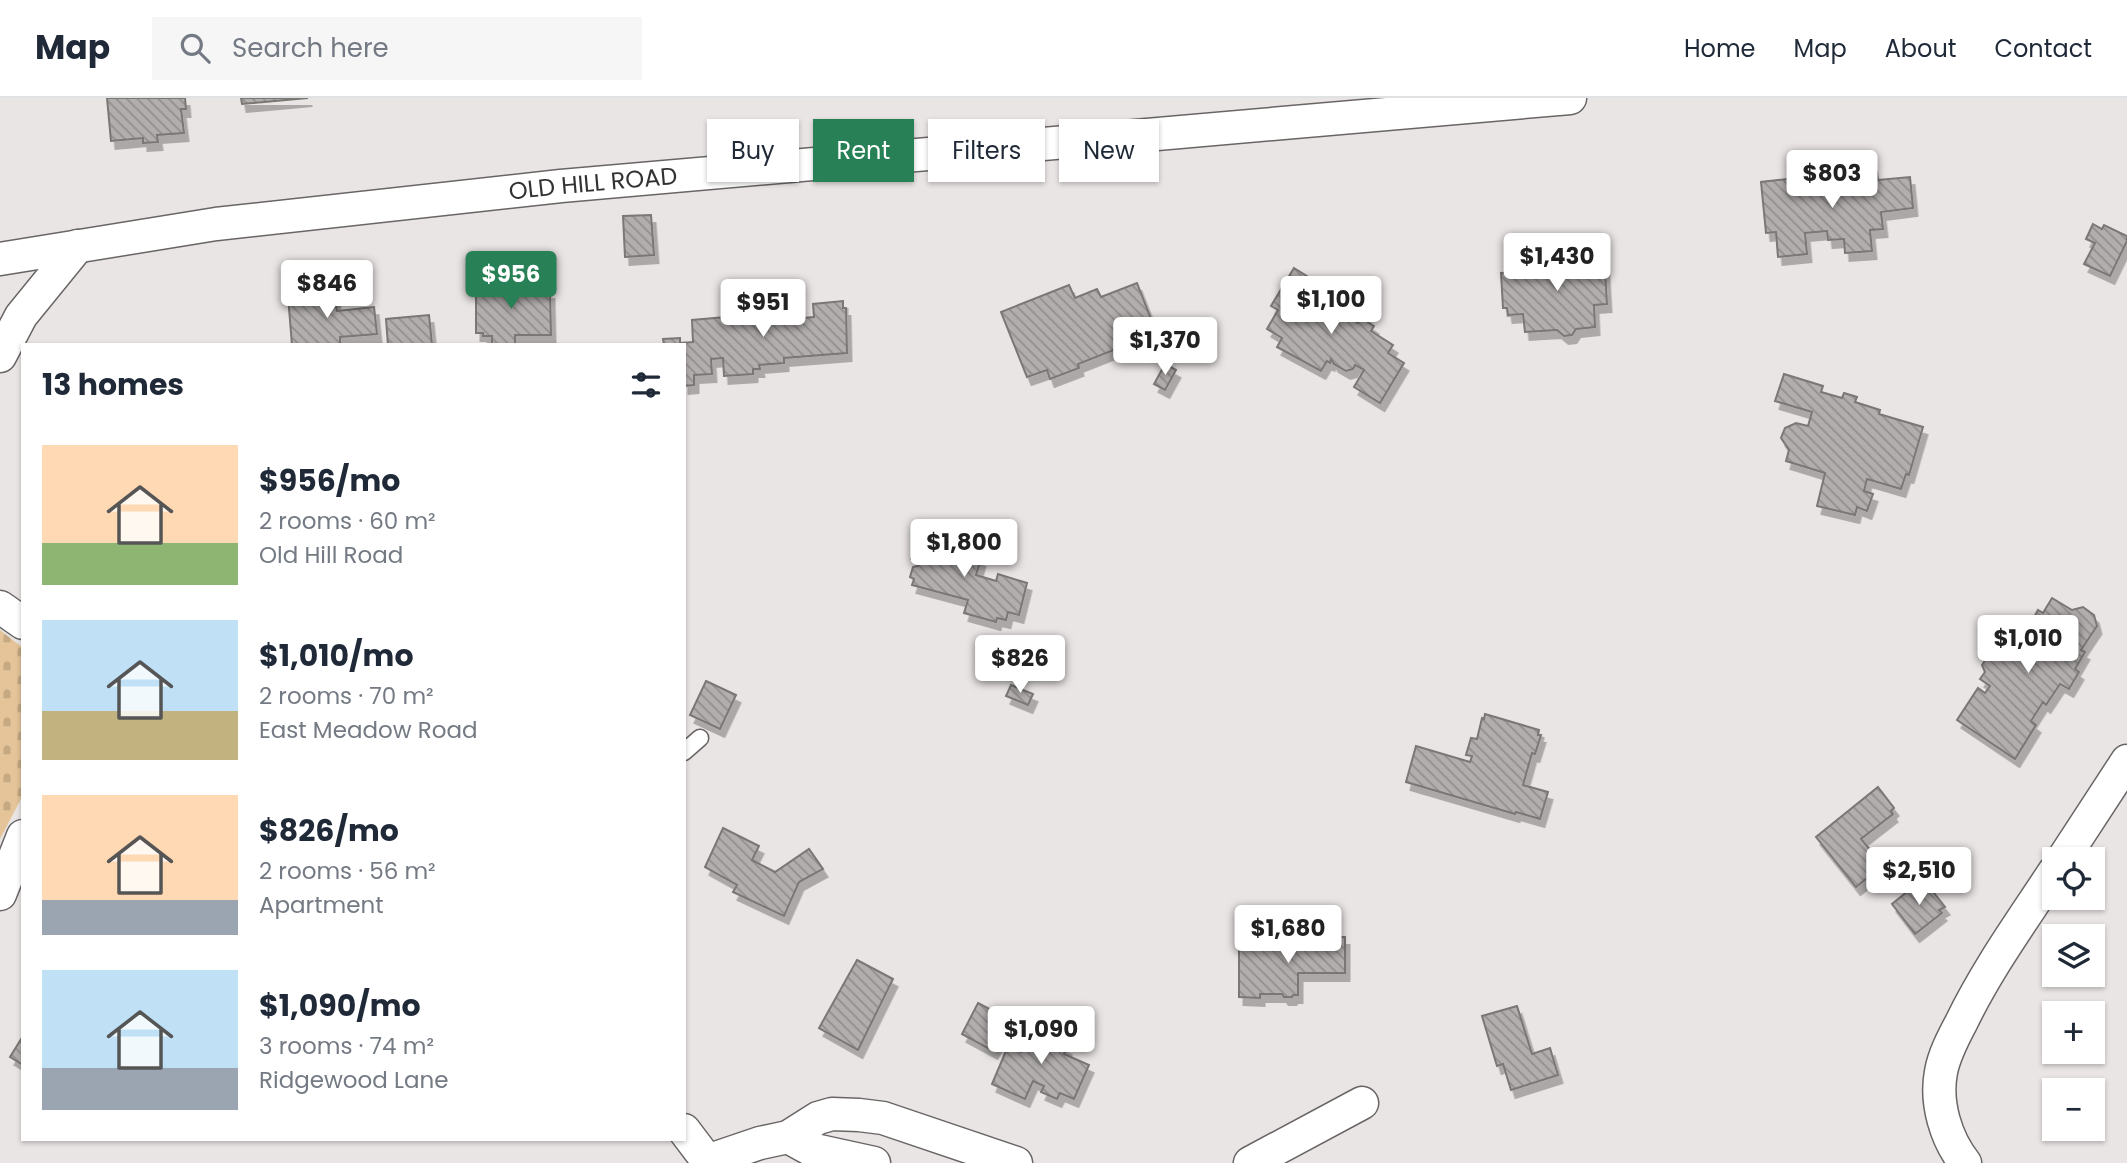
<!DOCTYPE html>
<html lang="en">
<head>
<meta charset="utf-8">
<style>
	body { margin:0; font-family:Poppins,sans-serif; background:#f6f6f7; color:#1f2937; height:100vh; display:flex; flex-direction:column; font-size:26px; white-space:nowrap }
	* { box-sizing:border-box; margin:0 }
	p { font-size:23px; color:#747a83 }
	.icon { flex:none; width:38px; height:38px; fill:none; stroke:currentColor; stroke-width:2; stroke-linecap:round; stroke-linejoin:round }
	.map { position:relative; flex:1; overflow:hidden }
	.sheet { position:absolute; left:21px; top:245px; width:665px; height:798px; display:flex; flex-direction:column; background:#fff; border-radius:0px; box-shadow:0 2px 5px #0004 }
	.sheet>* { flex:none }
	.top-card { position:absolute; left:707px; top:21px; width:665px; height:63px; display:flex; gap:14px }
	.controls { position:absolute; left:2042px; top:749px; display:grid; gap:14px }
	.controls a { display:grid; place-items:center; width:63px; height:63px; border-radius:0px; background:#fff; box-shadow:0 2px 5px #0004; font-size:35px }
	.price { position:absolute; translate:-50% -60px; padding:0 16px; border-radius:7px; background:#fff; color:#222; font-size:23px; line-height:46px; filter:drop-shadow(0 2px 4px #0008) }
	.price::after { content:''; position:absolute; left:50%; top:42px; width:21px; height:16px; margin-left:-10px; background:inherit; clip-path:polygon(0 0,100% 0,50% 100%) }
	.price.selected { background:#288156; color:#fff }
	ul { padding:0; list-style:none }
	li { display:flex; align-items:center; gap:21px; height:175px; padding:0 21px }
	li span { display:grid; place-items:center; flex:none; width:196px; height:140px; border-radius:0px; color:#555 }
	li>.icon { margin-inline-start:auto }
	span .icon { width:84px; height:84px; fill:#fffc; stroke-width:1 }
	li b { font-size:30px }
	h2 { display:flex; justify-content:space-between; align-items:center; height:84px; padding:0 21px; font-size:30px }
	.tag { padding:0 24px; border-radius:0px; background:#fff; box-shadow:0 2px 5px #0004; font-size:24px; line-height:63px }
	.tag.selected { background:#288156; color:#fff }
	header { display:flex; align-items:center; gap:42px; box-sizing:border-box; height:98px; padding:0 35px; background:#fff; border-bottom:2px solid #e0e1e3 }
	header strong { font-size:33px }
	nav { display:flex; gap:38px; margin-inline-start:auto; font-size:24px }
	.search { width:490px; height:63px; background:#f6f6f7; display:flex; align-items:center; gap:18px; box-sizing:border-box; padding:0 24px; border-radius:0px; color:#747a83; font-size:26px }
	.map>svg:first-child { display:block }
	.cemetery { fill:url(#cemetery-stones) }
	.building { fill:url(#building-back-hatch); stroke:#7a7775; stroke-width:2; filter:url(#shadow) }
	.lines { fill:none; stroke-linecap:round; stroke-linejoin:round }
	.service-casing { stroke:#696565; stroke-width:19 }
	.minor-casing { stroke:#696565; stroke-width:35 }
	.service { stroke:#fff; stroke-width:16 }
	.minor { stroke:#fff; stroke-width:32 }
	.labels { text-anchor:middle; stroke-width:6; stroke-linejoin:round; paint-order:stroke }
	.street-label { font-size:24px; fill:#333131; stroke:#f6f2f2 }
</style>
</head>
<body>
<header>
<strong>Map</strong>
<div class="search"><svg class="icon" aria-label="search" viewBox="0 0 24 24"><circle cx="10" cy="10" r="6"/><path d="M15 15l6 6"/></svg>Search here</div>
<nav><a>Home</a><a>Map</a><a>About</a><a>Contact</a></nav>
</header>
<div class="map">
<svg width="2127" height="1065" viewBox="0 0 2127 1065">
	<defs>
		<pattern id="cemetery-stones" width="16" height="16" patternUnits="userSpaceOnUse" patternTransform="scale(1.75)"><rect width="16" height="16" fill="#e4c498"/><path d="M2 7V4a2 2 0 0 1 4 0v3zM10 15v-3a2 2 0 0 1 4 0v3z" fill="#c4a983"/></pattern>
		<pattern id="building-back-hatch" width="6" height="6" patternUnits="userSpaceOnUse" patternTransform="scale(1.75)"><rect width="6" height="6" fill="#b2aead"/><path d="M-1 5l2 2M0 0l6 6M5-1l2 2" fill="none" stroke="#918e8d"/></pattern>
		<filter id="shadow"><feDropShadow dx="4.5" dy="8" stdDeviation="0" flood-color="#0004"/></filter>
	</defs>
	<rect width="100%" height="100%" fill="#e9e5e4"/>
	<path class="cemetery" d="M 0,532 L 23,550 L 23,697 L 0,741 Z"/>
	<g class="building">
		<path d="M 107,0 L 185,0 L 186,11 L 181,11 L 184,35 L 157,37 L 158,44 L 143,45 L 143,40 L 111,43 Z"/>
		<path d="M 241,0 L 308,0 L 242,6 Z"/>
		<path d="M 1877,74 L 1878,82 L 1910,79 L 1913,110 L 1881,114 L 1883,131 L 1870,132 L 1872,153 L 1845,155 L 1844,141 L 1828,142 L 1827,133 L 1805,135 L 1807,156 L 1778,159 L 1776,134 L 1766,135 L 1761,84 L 1796,80 L 1797,87 L 1826,84 L 1825,79 Z"/>
		<path d="M 651,117 L 654,157 L 625,159 L 623,118 Z"/>
		<path d="M 2093,126 L 2102,131 L 2104,127 L 2127,138 L 2127,143 L 2110,178 L 2084,166 L 2095,145 L 2086,141 Z"/>
		<path d="M 1604,156 L 1607,206 L 1594,207 L 1595,229 L 1576,231 L 1572,237 L 1564,238 L 1557,232 L 1525,234 L 1523,216 L 1508,217 L 1507,210 L 1503,210 L 1501,175 L 1520,174 L 1519,166 L 1554,164 L 1553,159 Z"/>
		<path d="M 1294,170 L 1331,193 L 1325,204 L 1358,225 L 1361,220 L 1374,228 L 1371,233 L 1393,247 L 1388,255 L 1404,265 L 1380,305 L 1354,289 L 1364,272 L 1355,267 L 1353,271 L 1346,273 L 1334,266 L 1331,261 L 1330,265 L 1327,263 L 1321,273 L 1277,249 L 1282,240 L 1267,231 L 1278,212 L 1271,208 Z"/>
		<path d="M 476,183 L 521,183 L 522,194 L 528,191 L 538,191 L 541,194 L 550,193 L 551,237 L 515,237 L 515,247 L 492,247 L 492,238 L 483,238 L 483,235 L 476,235 Z"/>
		<path d="M 1137,185 L 1158,239 L 1118,255 L 1116,251 L 1078,266 L 1079,270 L 1050,281 L 1047,272 L 1027,279 L 1001,214 L 1069,187 L 1075,200 L 1097,191 L 1101,199 Z"/>
		<path d="M 335,194 L 337,213 L 374,209 L 377,236 L 340,239 L 340,247 L 292,247 L 288,198 Z"/>
		<path d="M 843,203 L 843,210 L 846,210 L 847,255 L 784,260 L 784,265 L 759,267 L 760,271 L 753,271 L 753,276 L 724,278 L 723,260 L 711,261 L 712,276 L 694,277 L 694,287 L 684,288 L 684,247 L 657,247 L 664,246 L 663,241 L 680,240 L 680,245 L 693,244 L 692,222 L 749,217 L 748,208 L 779,205 L 780,216 L 802,215 L 802,220 L 814,219 L 813,206 Z"/>
		<path d="M 429,217 L 432,247 L 388,247 L 386,221 Z"/>
		<path d="M 1165,266 L 1176,272 L 1165,292 L 1154,286 Z"/>
		<path d="M 1784,276 L 1823,288 L 1821,294 L 1842,300 L 1844,295 L 1857,299 L 1855,304 L 1880,312 L 1879,316 L 1923,329 L 1909,377 L 1906,376 L 1901,391 L 1867,381 L 1864,393 L 1873,396 L 1867,413 L 1857,409 L 1855,417 L 1817,408 L 1825,375 L 1786,363 L 1789,352 L 1781,340 L 1785,330 L 1796,325 L 1808,328 L 1812,314 L 1775,303 Z"/>
		<path d="M 919,435 L 963,447 L 961,455 L 981,461 L 976,477 L 996,483 L 998,476 L 1027,485 L 1019,517 L 1008,514 L 1006,522 L 997,520 L 996,524 L 964,515 L 968,502 L 912,487 L 914,481 L 910,479 L 913,469 L 918,468 L 919,464 L 911,461 Z"/>
		<path d="M 2052,500 L 2072,512 L 2083,509 L 2094,517 L 2097,528 L 2081,552 L 2085,554 L 2075,571 L 2079,574 L 2069,591 L 2060,586 L 2046,607 L 2043,604 L 2031,623 L 2036,627 L 2015,661 L 1957,622 L 1978,590 L 1985,595 L 1990,588 L 1980,581 L 1985,574 L 1982,567 L 1988,558 L 1996,556 L 2014,525 L 2027,532 L 2038,512 L 2043,515 Z"/>
		<path d="M 706,583 L 736,597 L 720,631 L 690,617 Z"/>
		<path d="M 1011,587 L 1033,596 L 1028,607 L 1006,598 Z"/>
		<path d="M 1485,616 L 1539,632 L 1538,637 L 1541,637 L 1535,656 L 1532,655 L 1523,687 L 1548,694 L 1540,721 L 1516,714 L 1515,716 L 1406,684 L 1416,648 L 1470,664 L 1472,658 L 1466,657 L 1471,640 L 1477,641 L 1482,620 L 1484,621 Z"/>
		<path d="M 1878,689 L 1894,710 L 1891,713 L 1893,716 L 1861,741 L 1883,767 L 1856,789 L 1816,739 Z"/>
		<path d="M 723,730 L 759,748 L 752,762 L 775,774 L 809,751 L 823,771 L 799,784 L 784,818 L 733,794 L 737,787 L 705,769 Z"/>
		<path d="M 1923,781 L 1945,809 L 1939,812 L 1942,815 L 1915,836 L 1892,806 Z"/>
		<path d="M 1288,839 L 1345,839 L 1345,875 L 1298,875 L 1298,897 L 1293,897 L 1292,899 L 1284,899 L 1282,896 L 1260,896 L 1260,900 L 1239,899 L 1239,850 L 1288,851 Z"/>
		<path d="M 857,862 L 893,881 L 858,952 L 819,930 Z"/>
		<path d="M 978,905 L 1010,922 L 993,953 L 962,936 Z"/>
		<path d="M 1517,908 L 1532,956 L 1550,950 L 1558,977 L 1511,992 L 1503,966 L 1497,968 L 1482,918 Z"/>
		<path d="M 1035,919 L 1057,929 L 1051,942 L 1067,949 L 1064,956 L 1089,967 L 1074,1001 L 1060,995 L 1057,1001 L 1041,994 L 1044,988 L 1033,983 L 1025,1001 L 992,986 L 1008,948 L 1021,954 Z"/>
		<path d="M 23,938 L 23,967 L 10,959 Z"/>
	</g>
	<g class="lines">
		<g class="service-casing">
			<path id="service" d="M 684,654 L 700,640"/>
		</g>
		<g class="minor-casing">
			<g id="minor">
				<path id="s1" d="M 0,161 L 216,126 L 561,88 L 1570,0"/>
				<path d="M 0,258 L 21,218 L 78,148"/>
				<path d="M 0,509 L 23,525"/>
				<path d="M 2063,761 L 2127,663"/>
				<path d="M 0,796 L 23,738"/>
				<path d="M 684,1032 L 709,1065"/>
				<path d="M 788,1039 L 810,1051 L 874,1065"/>
				<path d="M 707,1063 L 760,1045 L 788,1039 L 818,1020 L 832,1016 L 859,1017 L 883,1020 L 1016,1065"/>
				<path d="M 1250,1065 L 1362,1005"/>
				<path d="M 1965,1065 C 1946,1041 1935,1005 1941,974 C 1944,957 1953,940 1961,925 C 1987,871 2022,823 2054,774"/>
			</g>
		</g>
		<use href="#service" class="service"/>
		<use href="#minor" class="minor"/>
	</g>
	<g class="labels">
		<g class="street-label">
			<text dy="8" stroke="none"><textPath href="#s1" startOffset="598">OLD HILL ROAD</textPath></text>
		</g>
	</g>
</svg>
<div class="controls">
<a><svg class="icon" aria-label="locate" viewBox="0 0 24 24"><circle cx="12" cy="12" r="6"/><path d="M12 2v4M12 18v4M2 12h4M18 12h4"/></svg></a>
<a><svg class="icon" aria-label="layers" viewBox="0 0 24 24"><path d="M12 4l9 5-9 5-9-5zM3 14l9 5 9-5"/></svg></a>
<a>+</a>
<a>−</a>
</div>
<b class="price" style="left:1832px;top:112px">$803</b>
<b class="price" style="left:1557px;top:195px">$1,430</b>
<b class="price selected" style="left:511px;top:213px">$956</b>
<b class="price" style="left:327px;top:222px">$846</b>
<b class="price" style="left:1331px;top:238px">$1,100</b>
<b class="price" style="left:763px;top:241px">$951</b>
<b class="price" style="left:1165px;top:279px">$1,370</b>
<b class="price" style="left:964px;top:481px">$1,800</b>
<b class="price" style="left:2028px;top:577px">$1,010</b>
<b class="price" style="left:1020px;top:597px">$826</b>
<b class="price" style="left:1919px;top:809px">$2,510</b>
<b class="price" style="left:1288px;top:867px">$1,680</b>
<b class="price" style="left:1041px;top:968px">$1,090</b>
<div class="top-card">
<a class="tag">Buy</a>
<a class="tag selected">Rent</a>
<a class="tag">Filters</a>
<a class="tag">New</a>
</div>
<section class="sheet">
<h2>13 homes<svg class="icon" aria-label="filters" viewBox="0 0 24 24"><path d="M4 7h16M4 17h16"/><circle cx="9" cy="7" r="2"/><circle cx="15" cy="17" r="2"/></svg></h2>
<ul>
<li><span style="background:linear-gradient(#ffd9b3 70%,#8fb573 0)"><svg class="icon" aria-label="home" viewBox="0 0 24 24"><path d="M3 11l9-7 9 7M6 9v11h12V9"/></svg></span><div><b>$956/mo</b><p>2 rooms · 60 m²</p><p>Old Hill Road</p></div></li>
<li><span style="background:linear-gradient(#bfe0f5 65%,#c2b280 0)"><svg class="icon" aria-label="home" viewBox="0 0 24 24"><path d="M3 11l9-7 9 7M6 9v11h12V9"/></svg></span><div><b>$1,010/mo</b><p>2 rooms · 70 m²</p><p>East Meadow Road</p></div></li>
<li><span style="background:linear-gradient(#ffd9b3 75%,#9aa5b1 0)"><svg class="icon" aria-label="home" viewBox="0 0 24 24"><path d="M3 11l9-7 9 7M6 9v11h12V9"/></svg></span><div><b>$826/mo</b><p>2 rooms · 56 m²</p><p>Apartment</p></div></li>
<li><span style="background:linear-gradient(#bfe0f5 70%,#9aa5b1 0)"><svg class="icon" aria-label="home" viewBox="0 0 24 24"><path d="M3 11l9-7 9 7M6 9v11h12V9"/></svg></span><div><b>$1,090/mo</b><p>3 rooms · 74 m²</p><p>Ridgewood Lane</p></div></li>
</ul>
</section>
</div>
</body>
</html>
